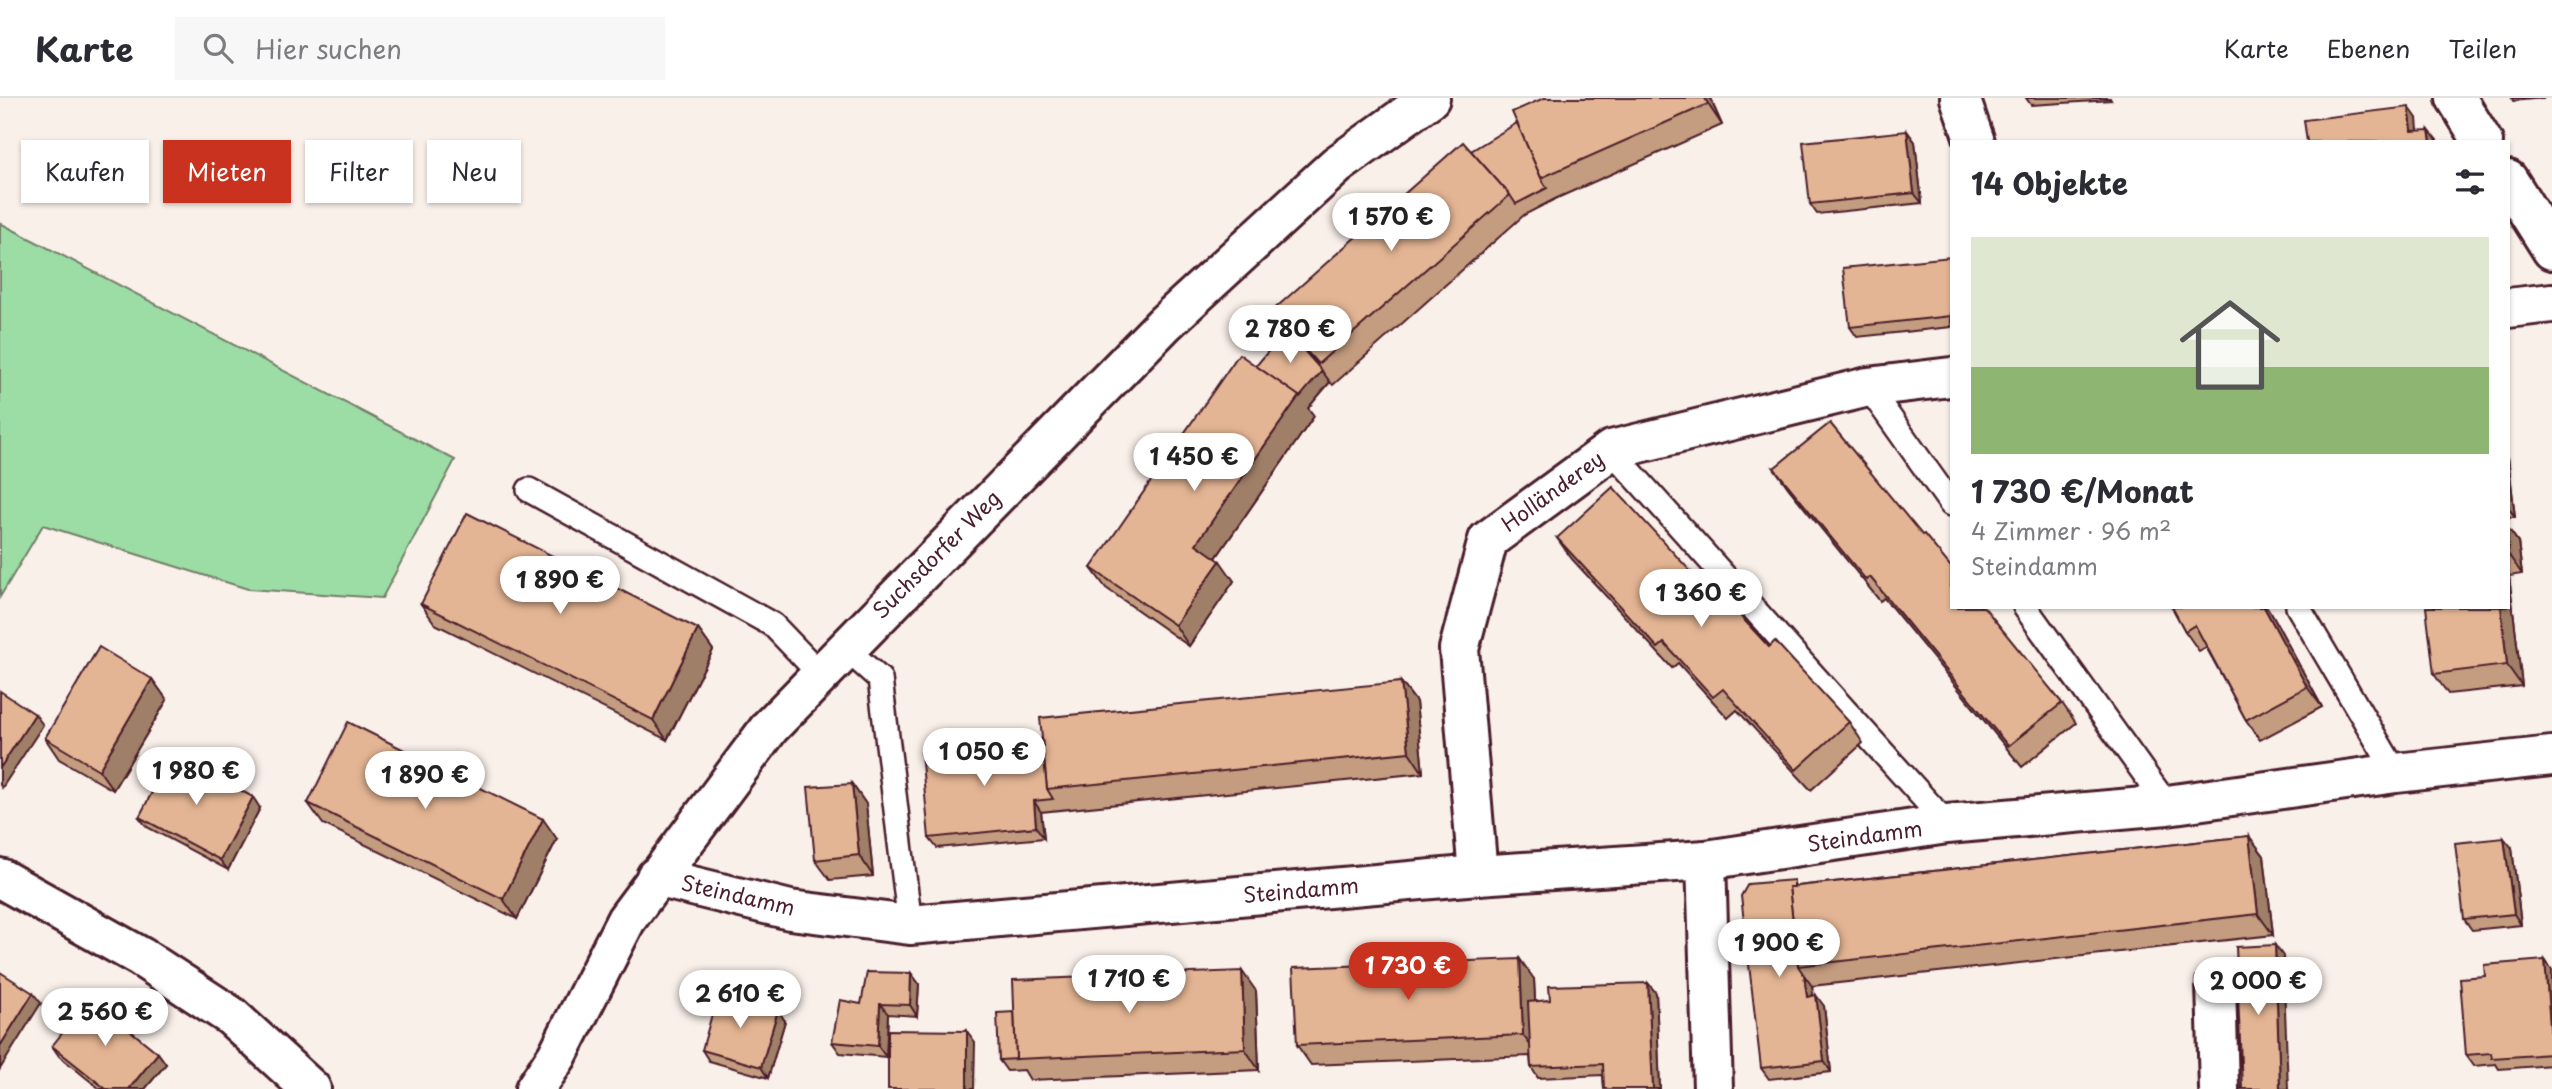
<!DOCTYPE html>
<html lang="de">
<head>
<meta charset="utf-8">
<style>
	body { margin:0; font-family:"Playpen Sans",sans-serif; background:#f7f7f7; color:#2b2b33; height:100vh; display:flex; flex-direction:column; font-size:26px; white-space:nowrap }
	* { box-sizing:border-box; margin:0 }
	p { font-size:23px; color:#7c7c81 }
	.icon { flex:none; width:38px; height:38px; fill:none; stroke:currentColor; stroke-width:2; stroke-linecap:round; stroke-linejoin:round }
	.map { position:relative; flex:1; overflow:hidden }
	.details { position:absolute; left:1950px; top:42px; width:560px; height:469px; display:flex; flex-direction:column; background:#fff; border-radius:0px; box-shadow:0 2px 5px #0004 }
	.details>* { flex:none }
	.hud { position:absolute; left:21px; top:42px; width:665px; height:63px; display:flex; gap:14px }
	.price { position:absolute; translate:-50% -60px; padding:0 16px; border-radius:24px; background:#fff; color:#222; font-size:23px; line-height:46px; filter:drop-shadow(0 2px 4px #0008) }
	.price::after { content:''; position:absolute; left:50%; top:42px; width:21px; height:16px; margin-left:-10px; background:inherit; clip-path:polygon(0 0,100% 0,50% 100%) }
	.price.selected { background:#c8321e; color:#fff }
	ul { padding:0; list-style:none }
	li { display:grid; align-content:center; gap:14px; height:371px; padding:0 21px }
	li span { display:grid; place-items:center; height:217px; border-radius:0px; color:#555 }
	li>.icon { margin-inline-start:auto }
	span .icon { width:126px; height:126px; fill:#fffc; stroke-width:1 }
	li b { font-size:30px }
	h2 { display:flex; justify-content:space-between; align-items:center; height:84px; padding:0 21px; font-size:30px }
	.pill { padding:0 24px; border-radius:0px; background:#fff; box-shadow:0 2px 5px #0004; font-size:24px; line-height:63px }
	.pill.selected { background:#c8321e; color:#fff }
	header { display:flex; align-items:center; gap:42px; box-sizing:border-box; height:98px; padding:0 35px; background:#fff; border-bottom:2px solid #e1e1e2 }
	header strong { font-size:33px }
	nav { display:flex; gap:38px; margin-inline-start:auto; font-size:24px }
	.search { width:490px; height:63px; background:#f7f7f7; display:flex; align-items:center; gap:18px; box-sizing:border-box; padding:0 24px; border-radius:0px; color:#7c7c81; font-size:26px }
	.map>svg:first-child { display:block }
	.green { fill:#9cdda6; stroke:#737e68; stroke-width:2 }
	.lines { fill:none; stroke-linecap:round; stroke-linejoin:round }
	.service-casing { stroke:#4a1f2b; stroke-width:28 }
	.minor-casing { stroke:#4a1f2b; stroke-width:44 }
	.tertiary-casing { stroke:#4a1f2b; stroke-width:44 }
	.secondary-casing { stroke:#4a1f2b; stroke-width:44 }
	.service { stroke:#fff; stroke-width:23 }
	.minor { stroke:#fff; stroke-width:38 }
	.tertiary { stroke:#fff; stroke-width:38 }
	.secondary { stroke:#fff; stroke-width:38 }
	.wall { fill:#c49c7f; stroke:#4a1f2b; stroke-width:2 }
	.shaded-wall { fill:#a07f68; stroke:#4a1f2b; stroke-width:2 }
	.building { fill:#e4b594; stroke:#4a1f2b; stroke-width:2 }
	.labels { text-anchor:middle; stroke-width:7; stroke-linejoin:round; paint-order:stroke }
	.street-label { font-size:21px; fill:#4a1f2b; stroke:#fff }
</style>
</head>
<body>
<header>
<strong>Karte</strong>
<div class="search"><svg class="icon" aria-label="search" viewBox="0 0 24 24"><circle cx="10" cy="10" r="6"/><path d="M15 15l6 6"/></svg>Hier suchen</div>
<nav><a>Karte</a><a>Ebenen</a><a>Teilen</a></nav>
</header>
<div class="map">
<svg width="2552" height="991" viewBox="0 0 2552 991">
	<rect width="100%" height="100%" fill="#faf0ea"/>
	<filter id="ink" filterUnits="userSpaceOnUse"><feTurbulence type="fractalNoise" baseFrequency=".0143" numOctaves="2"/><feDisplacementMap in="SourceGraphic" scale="14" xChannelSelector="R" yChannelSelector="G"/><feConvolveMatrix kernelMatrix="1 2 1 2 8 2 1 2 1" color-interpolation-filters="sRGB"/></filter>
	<g filter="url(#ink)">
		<path class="green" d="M 0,125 L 455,362 L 382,500 L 248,491 L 43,427 L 0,499 Z"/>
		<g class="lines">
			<g class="service-casing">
				<g id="service">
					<path d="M 1868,289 L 1951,406"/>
					<path d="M 1611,352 L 1947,726"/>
					<path d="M 529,392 L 773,527 L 820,576"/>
					<path d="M 2025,509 L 2167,707"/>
					<path d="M 2298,509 L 2396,675"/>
					<path d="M 845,550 L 880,581 L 910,827"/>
				</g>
			</g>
			<g class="minor-casing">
				<g id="minor">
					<path d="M 1960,0 L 1975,44"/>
					<path d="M 2456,0 L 2483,44"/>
					<path d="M 2508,82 L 2552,152"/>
					<path d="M 2508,210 L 2552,205"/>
					<path d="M 1706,762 L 1713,991"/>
					<path d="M 1478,777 L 1459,551 L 1488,442 L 1611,352 L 1868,289 L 1951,279"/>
					<path d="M 656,779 L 790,812 L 910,827 L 1478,777 L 1706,762 L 1947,726 L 2167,707 L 2396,675 L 2552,658"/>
					<path d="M 2216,885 L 2219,991"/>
				</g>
			</g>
			<g class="tertiary-casing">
				<path id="tertiary" d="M 535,991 L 557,958 L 626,822 L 770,629 L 1165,225 L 1337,67 L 1430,0"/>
			</g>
			<g class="secondary-casing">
				<path id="secondary" d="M 0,780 L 141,859 L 231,918 L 311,991"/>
			</g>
			<use href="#service" class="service"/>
			<use href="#minor" class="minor"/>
			<use href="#tertiary" class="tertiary"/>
			<use href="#secondary" class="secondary"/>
		</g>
		<g class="wall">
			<path d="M 1710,0 L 1722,27 L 1555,101 L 1524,117 L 1333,287 L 1328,282 L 1330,284 L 1308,310 L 1314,318 L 1216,460 L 1234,483 L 1189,548 L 1106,490 L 1091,470 L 1285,233 L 1271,214 L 1471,53 Z"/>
			<path d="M 2026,0 L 2110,0 L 2111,2 L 2031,7 Z"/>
			<path d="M 2512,0 L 2544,0 L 2513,3 Z"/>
			<path d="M 1907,33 L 1915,44 L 1922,105 L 1817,116 L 1810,106 Z"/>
			<path d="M 1951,159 L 1951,229 L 1857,239 L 1850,229 Z"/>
			<path d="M 2508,359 L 2515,419 L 2508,419 Z"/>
			<path d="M 1774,370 L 1922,437 L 2062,605 L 2076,625 L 2022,669 L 1884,500 L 1880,503 L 1789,391 Z"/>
			<path d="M 2508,430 L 2518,444 L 2522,476 L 2509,478 L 2522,588 L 2448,596 L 2434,576 L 2508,509 Z"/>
			<path d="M 1557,440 L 1714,499 L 1849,624 L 1863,645 L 1811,692 L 1737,612 L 1728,620 L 1678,565 L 1672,570 L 1572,461 Z"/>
			<path d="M 421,506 L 698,531 L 713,552 L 667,642 L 435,526 Z"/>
			<path d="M 2172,509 L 2271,515 L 2322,609 L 2260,642 L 2246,622 L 2206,549 L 2199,553 L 2185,533 Z"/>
			<path d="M 152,581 L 167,602 L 113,692 L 59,661 L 45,640 Z"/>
			<path d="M 1401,584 L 1416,604 L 1423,675 L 1041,714 L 1044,740 L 937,750 L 929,740 L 1042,641 Z"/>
			<path d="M 852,686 L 866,706 L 873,778 L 830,782 L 815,762 Z"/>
			<path d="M 308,705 L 557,741 L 517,821 L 323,726 Z"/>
			<path d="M 260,710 L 228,772 L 147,729 L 139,719 Z"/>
			<path d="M 2249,738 L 2264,758 L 2273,837 L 1812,888 L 1813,898 L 1824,908 L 1831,974 L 1769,981 L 1761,970 L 1798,788 Z"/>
			<path d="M 2512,750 L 2521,827 L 2472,832 L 2464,821 Z"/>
			<path d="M 2545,862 L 2552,872 L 2552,967 L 2499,971 L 2496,966 L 2474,968 L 2466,957 L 2485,878 Z"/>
			<path d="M 911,875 L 919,886 L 917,918 L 888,916 L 886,959 L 840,955 L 832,944 L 861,906 Z"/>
			<path d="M 1534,881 L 1535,904 L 1550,902 L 1648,885 L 1656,895 L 1660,991 L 1604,991 L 1603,977 L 1538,980 L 1531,969 L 1530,958 L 1311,967 L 1297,947 Z"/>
			<path d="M 1256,893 L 1259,972 L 1030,982 L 1024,972 L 1007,973 L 999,962 Z"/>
			<path d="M 785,923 L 768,980 L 709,963 L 702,952 Z"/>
			<path d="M 52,948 L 158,955 L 166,966 L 145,991 L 100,991 L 59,958 Z"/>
		</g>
		<g class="shaded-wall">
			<path d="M 1705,0 L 1710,0 L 1722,27 L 1708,6 Z"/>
			<path d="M 2409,9 L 2417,20 L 2419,44 L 2412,33 Z"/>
			<path d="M 2429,32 L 2437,42 L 2437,44 L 2431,44 Z"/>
			<path d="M 1907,33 L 1915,44 L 1922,105 L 1914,95 Z"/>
			<path d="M 1322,273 L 1330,284 L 1308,310 L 1314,318 L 1211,467 L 1196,446 L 1299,298 Z"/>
			<path d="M 2508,359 L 2515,419 L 2508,409 Z"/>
			<path d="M 2508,430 L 2518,444 L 2522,476 L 2508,456 Z"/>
			<path d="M 1220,463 L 1234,483 L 1189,548 L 1175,527 Z"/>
			<path d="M 2508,476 L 2509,478 L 2522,588 L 2507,567 L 2501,509 L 2508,509 Z"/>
			<path d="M 2264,509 L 2267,509 L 2271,515 L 2322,609 L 2307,589 Z"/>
			<path d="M 698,531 L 713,552 L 667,642 L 653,622 Z"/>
			<path d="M 152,581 L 167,602 L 113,692 L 99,672 Z"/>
			<path d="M 1401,584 L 1416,604 L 1423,675 L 1409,654 Z"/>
			<path d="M 35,616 L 43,627 L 2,690 L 0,687 L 0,670 Z"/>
			<path d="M 852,686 L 866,706 L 873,778 L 859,757 Z"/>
			<path d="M 253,699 L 260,710 L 228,772 L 220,762 Z"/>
			<path d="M 1034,703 L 1041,714 L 1044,740 L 1036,729 Z"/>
			<path d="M 543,721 L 557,741 L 517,821 L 503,801 Z"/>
			<path d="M 2249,738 L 2264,758 L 2273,837 L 2258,816 Z"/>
			<path d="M 2504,740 L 2512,750 L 2521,827 L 2514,816 Z"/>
			<path d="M 2275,847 L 2283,858 L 2288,991 L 2280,991 Z"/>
			<path d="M 1520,861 L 1534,881 L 1538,958 L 1523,937 Z"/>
			<path d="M 2545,862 L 2552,872 L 2552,945 Z"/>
			<path d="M 1242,873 L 1256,893 L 1259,972 L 1245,951 Z"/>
			<path d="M 911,875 L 919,886 L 917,918 L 910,907 Z"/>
			<path d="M 1804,877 L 1812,888 L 1814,909 L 1807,899 Z"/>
			<path d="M 1648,885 L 1656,895 L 1660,991 L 1653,991 Z"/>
			<path d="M 33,895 L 41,905 L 0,971 L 0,948 Z"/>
			<path d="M 1816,897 L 1824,908 L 1831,974 L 1824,963 Z"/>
			<path d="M 880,906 L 888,916 L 886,959 L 878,948 Z"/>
			<path d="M 778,912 L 785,923 L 768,980 L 761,969 Z"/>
			<path d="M 967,933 L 975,944 L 974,991 L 967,991 Z"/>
			<path d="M 158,955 L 166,966 L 145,991 L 129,991 Z"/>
		</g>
		<g class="building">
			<path d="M 1544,0 L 1705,0 L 1708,6 L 1541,80 L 1512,14 Z"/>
			<path d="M 2409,9 L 2412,33 L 2429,32 L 2431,44 L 2307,44 L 2304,22 Z"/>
			<path d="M 1517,25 L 1541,80 L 1547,90 L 1516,106 L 1510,97 L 1471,53 Z"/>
			<path d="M 1907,33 L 1914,95 L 1810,106 L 1803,44 Z"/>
			<path d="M 1463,44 L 1510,97 L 1318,266 L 1271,214 Z"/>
			<path d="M 1951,159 L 1951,218 L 1850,229 L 1843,170 Z"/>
			<path d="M 1286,232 L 1322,273 L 1300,299 L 1256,268 Z"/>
			<path d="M 1239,256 L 1299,298 L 1196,446 L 1220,463 L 1175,527 L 1091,470 Z"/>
			<path d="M 1830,325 L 1922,437 L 1924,436 L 1951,469 L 1951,509 L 1984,509 L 2062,605 L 2008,648 L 1870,479 L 1866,482 L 1774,370 Z"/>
			<path d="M 1613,389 L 1714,499 L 1719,495 L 1769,549 L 1775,543 L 1849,624 L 1796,672 L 1723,591 L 1713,599 L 1664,545 L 1658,550 L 1557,440 Z"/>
			<path d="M 467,415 L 698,531 L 653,622 L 421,506 Z"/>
			<path d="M 2172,509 L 2264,509 L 2307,589 L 2246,622 L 2195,527 L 2185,533 Z"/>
			<path d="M 2426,509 L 2501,509 L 2507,567 L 2434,576 Z"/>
			<path d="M 99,549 L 152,581 L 99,672 L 45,640 Z"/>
			<path d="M 1401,584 L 1409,654 L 1047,691 L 1040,620 Z"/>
			<path d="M 0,593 L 35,616 L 0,670 Z"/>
			<path d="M 348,624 L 543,721 L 503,801 L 308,705 Z"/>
			<path d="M 1042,641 L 1047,691 L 1053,701 L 1034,703 L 1036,729 L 929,740 L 921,654 Z"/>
			<path d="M 172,656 L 253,699 L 220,762 L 139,719 Z"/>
			<path d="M 852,686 L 859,757 L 815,762 L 808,689 Z"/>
			<path d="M 2249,738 L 2258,816 L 1798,868 L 1789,789 Z"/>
			<path d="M 2504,740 L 2514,816 L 2464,821 L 2455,745 Z"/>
			<path d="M 1794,782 L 1794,789 L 1789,789 L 1798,868 L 1804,877 L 1807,899 L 1816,897 L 1824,963 L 1761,970 L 1741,798 L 1748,786 Z"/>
			<path d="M 2275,847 L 2280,991 L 2242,991 L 2236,849 Z"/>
			<path d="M 1520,861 L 1523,937 L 1297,947 L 1293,870 Z"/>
			<path d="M 2545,862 L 2552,956 L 2492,960 L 2491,955 L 2466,957 L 2460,880 L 2485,878 L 2484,867 Z"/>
			<path d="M 1242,873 L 1245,951 L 1016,961 L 1013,882 Z"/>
			<path d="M 0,874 L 33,895 L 0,948 Z"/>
			<path d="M 867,874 L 911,875 L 910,907 L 880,906 L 878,948 L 832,944 L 840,902 L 861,906 Z"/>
			<path d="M 1648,885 L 1653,991 L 1604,991 L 1603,966 L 1531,969 L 1528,904 L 1550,902 L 1549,888 Z"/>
			<path d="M 718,895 L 778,912 L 761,969 L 702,952 Z"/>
			<path d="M 90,900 L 158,955 L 129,991 L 106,991 L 52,948 Z"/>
			<path d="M 1014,914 L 1016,961 L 1018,961 L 999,962 L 997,915 Z"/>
			<path d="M 888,932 L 967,933 L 967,991 L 888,991 Z"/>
		</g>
	</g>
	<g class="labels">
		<g class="street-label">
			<text transform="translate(1553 394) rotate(-36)" y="7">Holländerey</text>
			<text transform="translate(937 457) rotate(-45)" y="7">Suchsdorfer Weg</text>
			<text transform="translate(1865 739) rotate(-8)" y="7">Steindamm</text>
			<text transform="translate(1301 793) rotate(-5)" y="7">Steindamm</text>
			<text transform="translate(738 798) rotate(13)" y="7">Steindamm</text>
		</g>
	</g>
</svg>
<b class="price" style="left:1391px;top:155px">1 570 €</b>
<b class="price" style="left:1290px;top:267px">2 780 €</b>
<b class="price" style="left:1194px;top:395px">1 450 €</b>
<b class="price" style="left:560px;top:518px">1 890 €</b>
<b class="price" style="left:1701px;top:531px">1 360 €</b>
<b class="price" style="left:984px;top:690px">1 050 €</b>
<b class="price" style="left:196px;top:709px">1 980 €</b>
<b class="price" style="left:425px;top:713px">1 890 €</b>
<b class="price" style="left:1779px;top:881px">1 900 €</b>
<b class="price selected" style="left:1408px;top:904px">1 730 €</b>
<b class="price" style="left:1129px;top:917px">1 710 €</b>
<b class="price" style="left:2258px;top:919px">2 000 €</b>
<b class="price" style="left:740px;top:932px">2 610 €</b>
<b class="price" style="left:105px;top:950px">2 560 €</b>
<div class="hud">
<a class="pill">Kaufen</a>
<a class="pill selected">Mieten</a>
<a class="pill">Filter</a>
<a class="pill">Neu</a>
</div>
<section class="details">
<h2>14 Objekte<svg class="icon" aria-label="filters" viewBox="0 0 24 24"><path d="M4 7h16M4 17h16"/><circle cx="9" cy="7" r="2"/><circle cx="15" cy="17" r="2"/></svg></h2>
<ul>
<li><span style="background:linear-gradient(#dfe7d0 60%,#8fb573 0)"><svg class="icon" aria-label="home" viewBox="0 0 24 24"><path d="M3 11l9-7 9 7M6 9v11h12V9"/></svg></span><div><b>1 730 €/Monat</b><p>4 Zimmer · 96 m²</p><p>Steindamm</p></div></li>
</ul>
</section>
</div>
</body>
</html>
